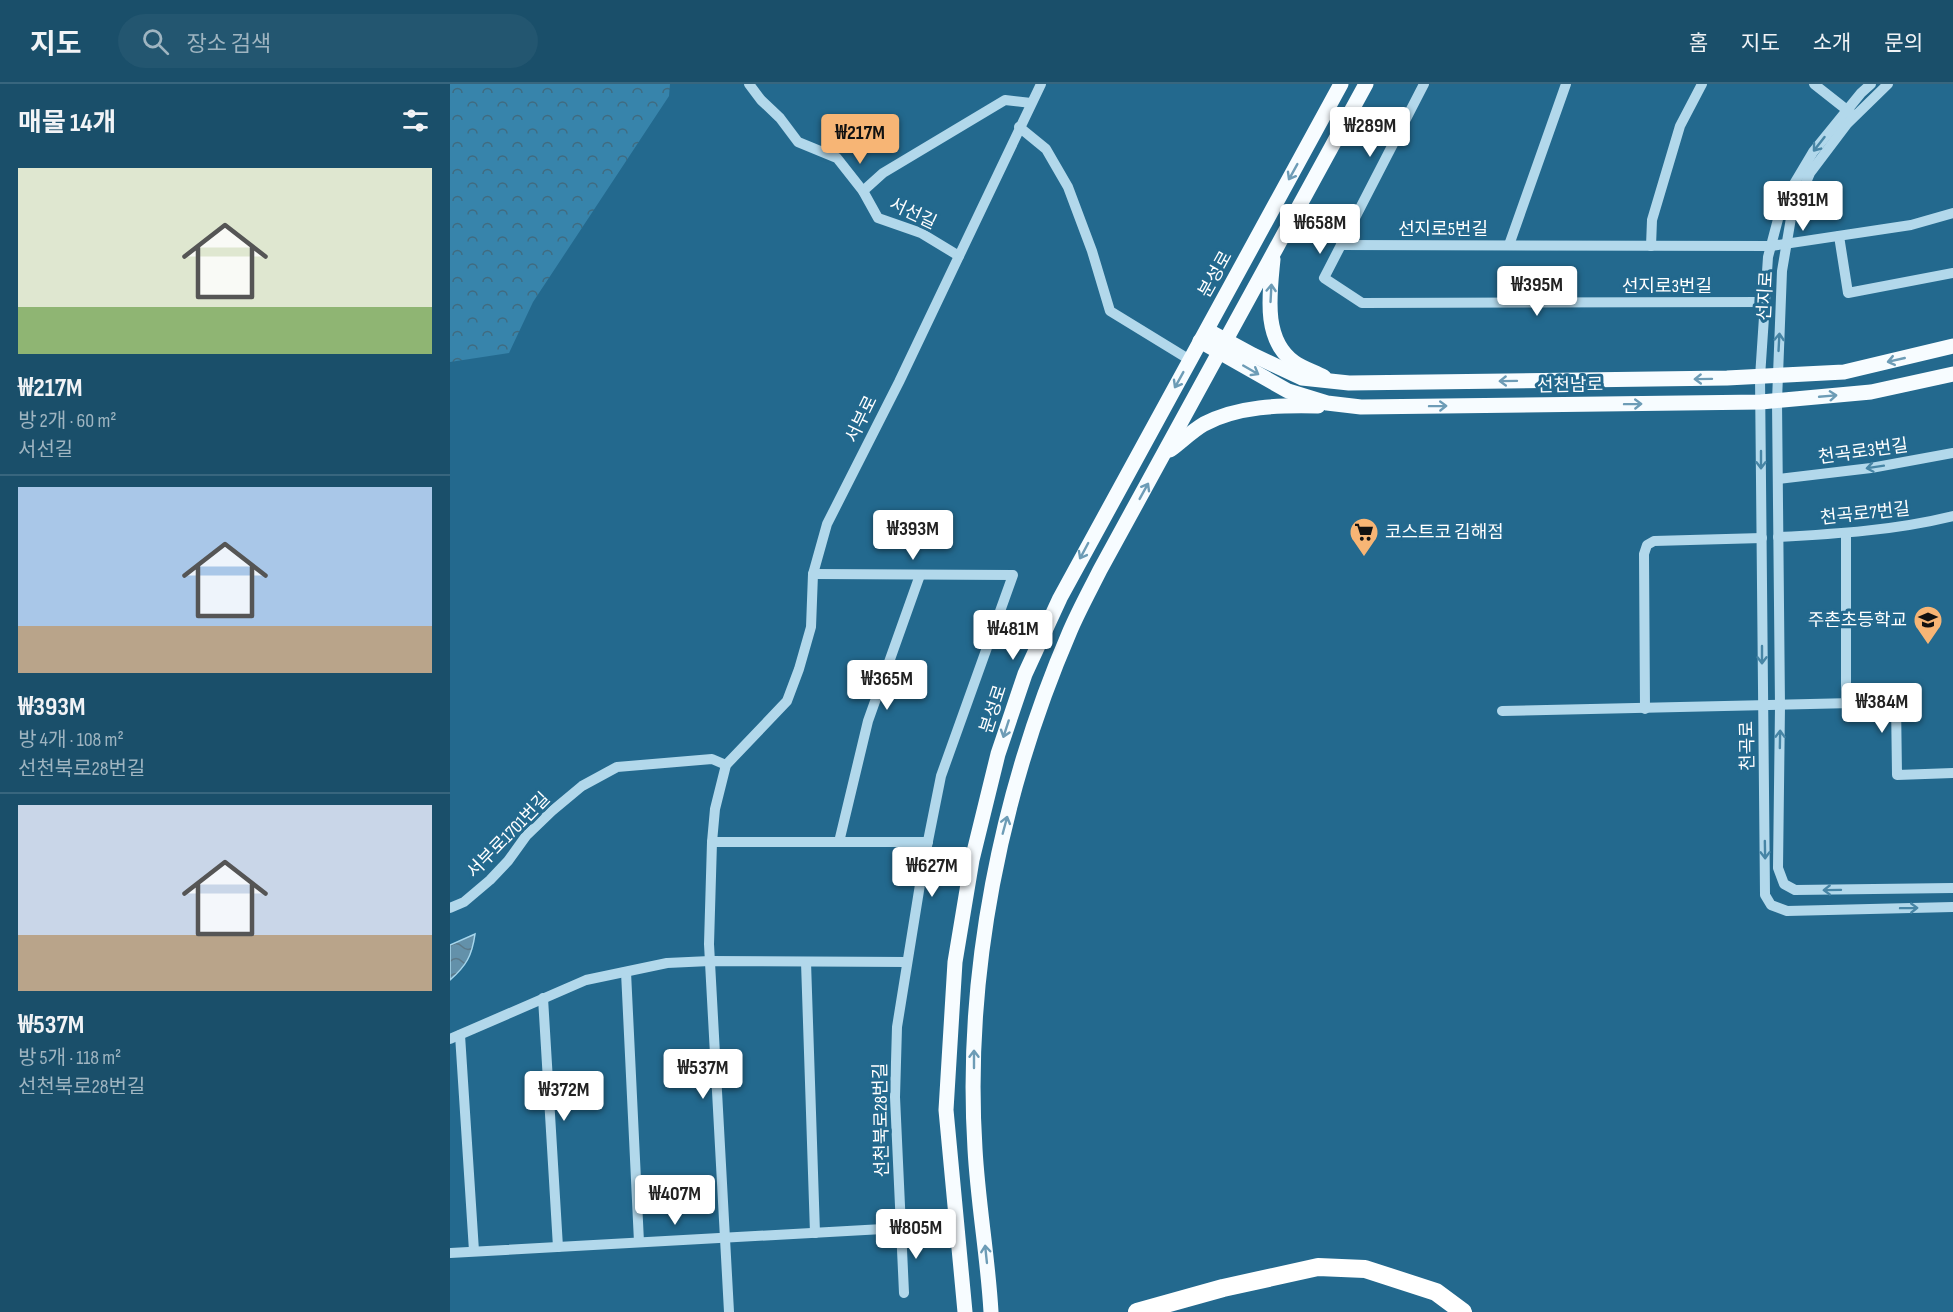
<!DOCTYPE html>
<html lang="ko">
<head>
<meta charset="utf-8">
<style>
	body { margin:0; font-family:"Sofia Sans Condensed","Noto Sans KR",sans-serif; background:#235670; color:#f1f3f6; height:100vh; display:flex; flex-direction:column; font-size:22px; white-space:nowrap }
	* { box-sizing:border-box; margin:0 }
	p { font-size:20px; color:#9fb5c1 }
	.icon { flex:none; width:33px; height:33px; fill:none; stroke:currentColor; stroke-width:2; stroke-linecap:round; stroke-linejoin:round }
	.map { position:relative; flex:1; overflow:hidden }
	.side { display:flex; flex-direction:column; background:#1a4f6a; width:450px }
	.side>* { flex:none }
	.price { position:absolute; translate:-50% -51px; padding:0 14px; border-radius:6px; background:#fff; color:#222; font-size:20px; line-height:39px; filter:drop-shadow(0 2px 3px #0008) }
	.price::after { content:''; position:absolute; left:50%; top:36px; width:18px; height:14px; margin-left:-9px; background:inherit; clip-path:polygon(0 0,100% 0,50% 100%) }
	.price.active { background:#f7b575; color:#111 }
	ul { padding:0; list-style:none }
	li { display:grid; align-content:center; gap:12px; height:318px; padding:0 18px }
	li+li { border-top:2px solid #38667e }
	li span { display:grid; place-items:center; height:186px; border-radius:0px; color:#555 }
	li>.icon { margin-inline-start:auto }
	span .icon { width:108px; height:108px; fill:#fffc; stroke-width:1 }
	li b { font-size:26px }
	h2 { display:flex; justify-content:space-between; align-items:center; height:72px; padding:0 18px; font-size:26px }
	header { display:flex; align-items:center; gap:36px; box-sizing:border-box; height:84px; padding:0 30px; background:#1a4f6a; border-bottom:2px solid #38667e }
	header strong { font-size:28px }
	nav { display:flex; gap:33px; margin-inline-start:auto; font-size:21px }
	.search { width:420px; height:54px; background:#235670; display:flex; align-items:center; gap:15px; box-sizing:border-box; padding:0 21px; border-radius:33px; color:#9fb5c1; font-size:22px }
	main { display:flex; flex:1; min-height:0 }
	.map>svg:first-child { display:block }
	.forest { fill:url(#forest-crowns) }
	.water { fill:url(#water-waves); stroke:#a6d6ec; stroke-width:1.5 }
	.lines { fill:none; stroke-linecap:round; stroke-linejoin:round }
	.minor { stroke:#b2d8eb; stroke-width:10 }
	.major { stroke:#f7fcff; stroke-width:15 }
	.highway { stroke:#fff; stroke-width:18 }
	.oneway { stroke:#4785a5 }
	.oneway2 { stroke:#6d9cb6 }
	.labels { text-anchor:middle; stroke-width:6; stroke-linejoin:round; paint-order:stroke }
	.street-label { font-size:18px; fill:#fff; stroke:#23698e }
	.poi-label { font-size:18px; fill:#fff; stroke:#23698e; text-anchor:start }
</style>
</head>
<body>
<header>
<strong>지도</strong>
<div class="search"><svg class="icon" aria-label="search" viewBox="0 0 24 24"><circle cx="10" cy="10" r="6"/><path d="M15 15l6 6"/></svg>장소 검색</div>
<nav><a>홈</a><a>지도</a><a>소개</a><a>문의</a></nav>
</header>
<main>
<section class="side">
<h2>매물 14개<svg class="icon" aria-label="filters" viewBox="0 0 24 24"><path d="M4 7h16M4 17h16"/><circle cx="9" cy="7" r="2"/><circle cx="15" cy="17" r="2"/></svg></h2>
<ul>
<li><span style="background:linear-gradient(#dfe7d0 75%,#8fb573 0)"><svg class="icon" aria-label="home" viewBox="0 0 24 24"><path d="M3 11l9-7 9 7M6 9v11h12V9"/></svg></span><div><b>₩217M</b><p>방 2개 · 60 m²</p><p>서선길</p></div></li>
<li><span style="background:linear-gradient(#a9c7e8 75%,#b9a48a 0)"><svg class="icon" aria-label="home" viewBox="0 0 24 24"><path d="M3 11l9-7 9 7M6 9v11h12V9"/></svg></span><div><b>₩393M</b><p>방 4개 · 108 m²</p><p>선천북로28번길</p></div></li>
<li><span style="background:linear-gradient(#c9d6e8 70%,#b9a48a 0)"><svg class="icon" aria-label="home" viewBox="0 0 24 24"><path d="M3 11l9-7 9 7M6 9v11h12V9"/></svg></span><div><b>₩537M</b><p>방 5개 · 118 m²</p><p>선천북로28번길</p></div></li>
</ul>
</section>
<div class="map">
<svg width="1503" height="1228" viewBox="0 0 1503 1228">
	<defs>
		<pattern id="forest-crowns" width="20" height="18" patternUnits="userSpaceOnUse" patternTransform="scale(1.5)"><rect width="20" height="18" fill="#3784ab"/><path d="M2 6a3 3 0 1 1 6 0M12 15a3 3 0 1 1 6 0" fill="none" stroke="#406b80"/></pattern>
		<pattern id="water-waves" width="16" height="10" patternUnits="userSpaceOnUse" patternTransform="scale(1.5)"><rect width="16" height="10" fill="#6391aa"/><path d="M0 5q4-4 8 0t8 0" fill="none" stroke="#5b7989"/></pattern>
	</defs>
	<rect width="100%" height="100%" fill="#23698e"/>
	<path class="forest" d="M 0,0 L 220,0 L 219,12 L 83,218 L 59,269 L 0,278 Z"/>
	<path class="water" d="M 25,850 C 22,872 16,882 0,896 L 0,861 Z"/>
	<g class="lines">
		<g class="minor">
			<path d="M 299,0 L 311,16 L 330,34 L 348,58 L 387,74 L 413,107 L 428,134 L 471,149 L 509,172"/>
			<path d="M 974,0 L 874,194 L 912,219 L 1315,218"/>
			<path d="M 1364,0 L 1402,30"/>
			<path d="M 1421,0 L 1411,9 L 1363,68 L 1332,120 L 1318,173 L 1310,293 L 1315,811 L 1321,821 L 1337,827 L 1503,823"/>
			<path d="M 1438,0 L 1397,40 L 1360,89 L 1341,134 L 1332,187 L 1327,317 L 1330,622 L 1328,784 L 1334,800 L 1345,806 L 1503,804"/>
			<path d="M 569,43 L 596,65 L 618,103 L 642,167 L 660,227 L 740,276"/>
			<path d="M 413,107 L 433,89 L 555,16 L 581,19"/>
			<path d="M 1389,152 L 1398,209 L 1503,189"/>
			<path d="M 891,161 L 1321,162 L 1461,141 L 1503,129"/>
			<path d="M 1059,161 L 1116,0"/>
			<path d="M 1201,162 L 1202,136 L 1230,42 L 1252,0"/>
			<path d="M 1328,395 L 1421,384 L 1503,369"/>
			<path d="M 1328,453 C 1387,450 1446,446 1503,432"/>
			<path d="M 363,490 L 563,491 L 491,692 L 473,782 L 447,943 L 445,1013 L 454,1209"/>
			<path d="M 1396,620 L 1396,449"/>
			<path d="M 1195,625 L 1194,470 L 1197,461 L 1204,457 L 1312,454"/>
			<path d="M 1052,627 L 1446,618 L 1447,691 L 1503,689"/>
			<path d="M 262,758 L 478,758"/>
			<path d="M 389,758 L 418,637 L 470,491"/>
			<path d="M 0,824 L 14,818 L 40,796 L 58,777 L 76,752 L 102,727 L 132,702 L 167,683 L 262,675 L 276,681"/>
			<path d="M 356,878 L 365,1149"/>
			<path d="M 176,888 L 189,1158"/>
			<path d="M 93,914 L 108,1163"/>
			<path d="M 10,951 L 24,1167"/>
			<path d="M 0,955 L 136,896 L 217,879 L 260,877 L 457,878"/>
			<path d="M 0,1169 L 451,1144"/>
			<path d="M 279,1228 L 259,860 L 262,758 L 265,725 L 276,681 L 337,617 L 349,585 L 361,543 L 363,490 L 377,440 L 449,298 L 591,0"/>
		</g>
		<g class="major">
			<path d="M 823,175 C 820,208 812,255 844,278 C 852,284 865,288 874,293"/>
			<path d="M 757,246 L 803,271 L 852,294 L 899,299 L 1277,294 L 1394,288 L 1503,262"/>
			<path d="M 750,257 L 838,307 L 877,319 L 911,323 L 1311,318 L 1421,308 L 1503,290"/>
			<path d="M 720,366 C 731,358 742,347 754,340 C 788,322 830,321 868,322"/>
			<path d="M 515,1228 L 496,1026 L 505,878 L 522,776 L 548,670 L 575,590 L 610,514 L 891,0"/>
			<path d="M 541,1228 C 538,1174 528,1120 525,1065 C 514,890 551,707 620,547 C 629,526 640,506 650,486 L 916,0"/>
		</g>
		<path class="highway" d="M 687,1228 L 773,1204 L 868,1183 L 915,1185 L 986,1208 L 1013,1228"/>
	</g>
	<defs><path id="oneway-shaft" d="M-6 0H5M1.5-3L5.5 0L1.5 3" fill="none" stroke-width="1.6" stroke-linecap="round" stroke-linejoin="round" transform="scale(1.5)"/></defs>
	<g class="oneway">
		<use href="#oneway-shaft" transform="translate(1369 60) rotate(128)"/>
		<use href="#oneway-shaft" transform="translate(1329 258) rotate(-87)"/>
		<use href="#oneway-shaft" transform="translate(1311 376) rotate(90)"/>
		<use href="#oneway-shaft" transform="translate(1425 383) rotate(171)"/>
		<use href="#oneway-shaft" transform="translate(1312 571) rotate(90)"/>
		<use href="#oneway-shaft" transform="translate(1330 655) rotate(-89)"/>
		<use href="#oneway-shaft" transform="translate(1315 766) rotate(89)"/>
		<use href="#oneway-shaft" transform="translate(1382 806) rotate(179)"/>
		<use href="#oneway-shaft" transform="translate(1459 824) rotate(-1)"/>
	</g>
	<g class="oneway2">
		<use href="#oneway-shaft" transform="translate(843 88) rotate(119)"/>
		<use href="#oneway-shaft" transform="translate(821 209) rotate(-87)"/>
		<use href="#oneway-shaft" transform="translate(1446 276) rotate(167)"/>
		<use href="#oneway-shaft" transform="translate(801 286) rotate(30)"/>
		<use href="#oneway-shaft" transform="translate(1253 295) rotate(179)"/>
		<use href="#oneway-shaft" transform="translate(729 296) rotate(119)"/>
		<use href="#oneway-shaft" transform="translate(1058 297) rotate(179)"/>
		<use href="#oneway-shaft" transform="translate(1378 312) rotate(-5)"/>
		<use href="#oneway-shaft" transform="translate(1183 320) rotate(-1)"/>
		<use href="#oneway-shaft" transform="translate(988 322) rotate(-1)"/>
		<use href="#oneway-shaft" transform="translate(694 407) rotate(-61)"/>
		<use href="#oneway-shaft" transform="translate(634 467) rotate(118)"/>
		<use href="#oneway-shaft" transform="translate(556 645) rotate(108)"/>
		<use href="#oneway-shaft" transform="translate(555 741) rotate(-75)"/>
		<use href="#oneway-shaft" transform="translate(524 975) rotate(-90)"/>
		<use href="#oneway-shaft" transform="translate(536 1170) rotate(-96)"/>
	</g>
	<defs>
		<g id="supermarket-pin" transform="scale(1.5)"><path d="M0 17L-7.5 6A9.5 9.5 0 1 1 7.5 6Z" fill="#f7b575" stroke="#23698e"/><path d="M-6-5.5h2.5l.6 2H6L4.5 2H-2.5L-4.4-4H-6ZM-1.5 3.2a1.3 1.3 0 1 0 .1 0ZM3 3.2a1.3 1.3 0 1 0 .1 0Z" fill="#111"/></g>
		<g id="school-pin" transform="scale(1.5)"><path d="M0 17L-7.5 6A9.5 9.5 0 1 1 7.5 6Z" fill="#f7b575" stroke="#23698e"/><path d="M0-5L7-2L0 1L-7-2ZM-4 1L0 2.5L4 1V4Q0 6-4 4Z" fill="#111"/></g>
	</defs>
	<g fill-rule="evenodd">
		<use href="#supermarket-pin" x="914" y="448"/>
		<use href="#school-pin" x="1478" y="536"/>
	</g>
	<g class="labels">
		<g class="street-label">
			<text transform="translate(463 129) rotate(25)" y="6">서선길</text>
			<text x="993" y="151">선지로5번길</text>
			<text transform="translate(765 190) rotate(-61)" y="6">분성로</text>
			<text x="1217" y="208">선지로3번길</text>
			<text transform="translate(1315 212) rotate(-87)" y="6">선지로</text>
			<text transform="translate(1120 301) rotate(-1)" y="6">선천남로</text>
			<text transform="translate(411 335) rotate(-64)" y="6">서부로</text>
			<text transform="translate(1413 367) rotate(-8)" y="6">천곡로3번길</text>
			<text transform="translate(1415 429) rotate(-6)" y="6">천곡로7번길</text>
			<text transform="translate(543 625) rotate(-72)" y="6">분성로</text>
			<text transform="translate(1297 662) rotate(-91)" y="6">천곡로</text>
			<text transform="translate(58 751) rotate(-46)" y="6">서부로1701번길</text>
			<text transform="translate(431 1036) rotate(-91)" y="6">선천북로28번길</text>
		</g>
		<g class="poi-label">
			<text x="935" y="454">코스트코 김해점</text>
			<text x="1457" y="542" text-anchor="end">주촌초등학교</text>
		</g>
	</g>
</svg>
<b class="price" style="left:920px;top:74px">₩289M</b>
<b class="price active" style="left:410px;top:81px">₩217M</b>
<b class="price" style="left:1353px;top:148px">₩391M</b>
<b class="price" style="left:870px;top:171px">₩658M</b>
<b class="price" style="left:1087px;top:233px">₩395M</b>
<b class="price" style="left:463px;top:477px">₩393M</b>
<b class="price" style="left:563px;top:577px">₩481M</b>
<b class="price" style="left:437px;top:627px">₩365M</b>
<b class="price" style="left:1432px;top:650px">₩384M</b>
<b class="price" style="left:482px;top:814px">₩627M</b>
<b class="price" style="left:253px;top:1016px">₩537M</b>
<b class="price" style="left:114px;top:1038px">₩372M</b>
<b class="price" style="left:225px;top:1142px">₩407M</b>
<b class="price" style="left:466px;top:1176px">₩805M</b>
</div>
</main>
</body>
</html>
